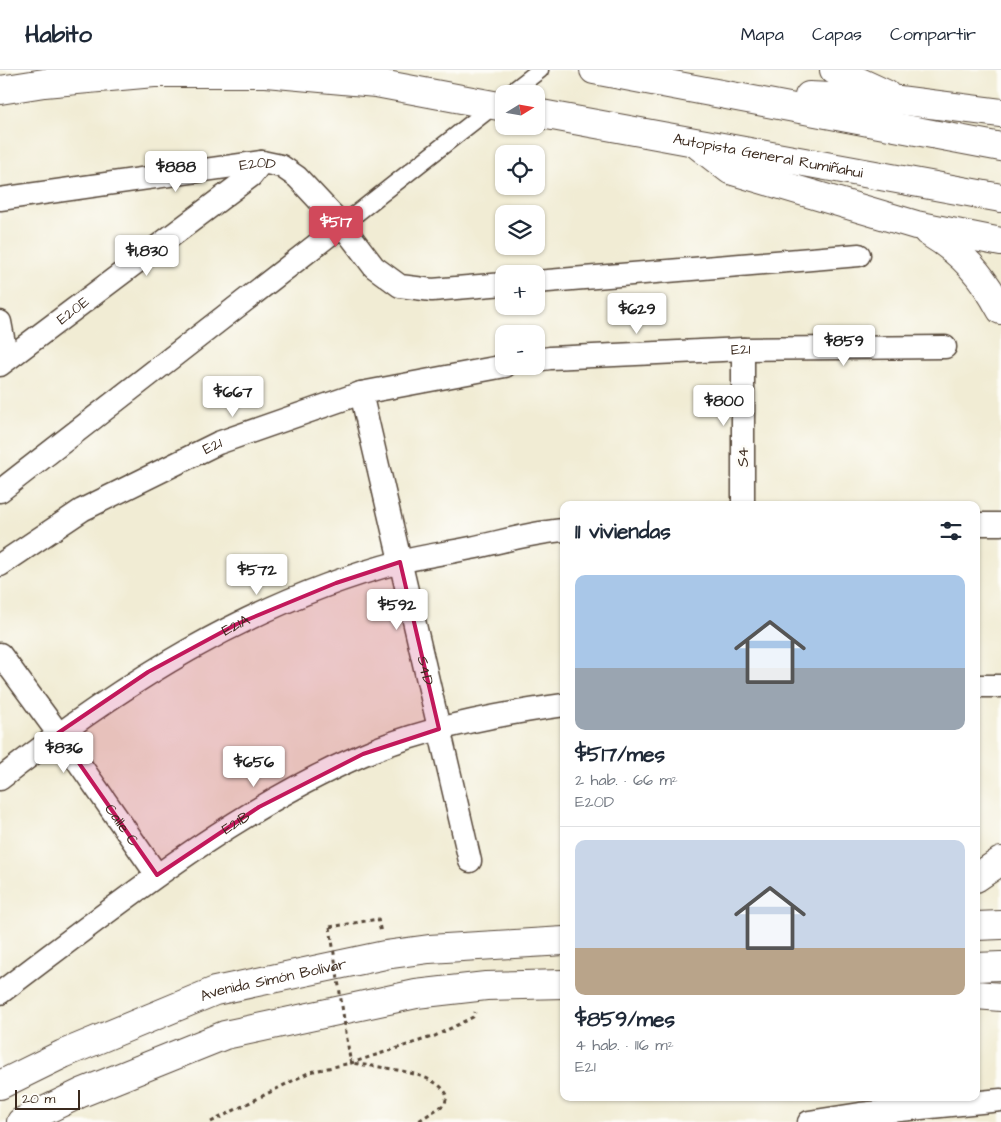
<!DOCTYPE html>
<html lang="es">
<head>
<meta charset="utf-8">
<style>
	body { margin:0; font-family:"Architects Daughter",sans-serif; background:#f2f2f3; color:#1f2937; height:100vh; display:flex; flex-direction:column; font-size:19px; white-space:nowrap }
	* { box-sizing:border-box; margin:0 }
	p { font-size:16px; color:#747a83 }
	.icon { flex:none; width:28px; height:28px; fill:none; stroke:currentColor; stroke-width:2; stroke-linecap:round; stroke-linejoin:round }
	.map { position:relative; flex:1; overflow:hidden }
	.sheet { position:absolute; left:560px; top:431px; width:420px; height:600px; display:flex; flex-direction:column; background:#fff; border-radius:10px; box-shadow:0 1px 4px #0004 }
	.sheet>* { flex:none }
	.needle { width:32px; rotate:79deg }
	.controls { position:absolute; left:495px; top:15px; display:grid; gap:10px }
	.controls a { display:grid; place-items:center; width:50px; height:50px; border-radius:10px; background:#fff; box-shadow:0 1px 4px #0004; font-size:25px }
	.scale { position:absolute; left:15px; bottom:12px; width:65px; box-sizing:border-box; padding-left:5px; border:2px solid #3b2a1e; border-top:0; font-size:14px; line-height:18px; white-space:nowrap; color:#3b2a1e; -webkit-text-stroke:4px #fdfcf7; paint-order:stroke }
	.price { position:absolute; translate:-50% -42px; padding:0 11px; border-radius:5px; background:#fff; color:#222; font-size:16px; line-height:32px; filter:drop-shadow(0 1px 2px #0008) }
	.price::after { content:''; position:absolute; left:50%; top:30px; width:15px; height:11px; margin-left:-8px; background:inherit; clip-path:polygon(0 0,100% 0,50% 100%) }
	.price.current { background:#d1495b; color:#fff }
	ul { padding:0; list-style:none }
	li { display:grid; align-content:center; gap:10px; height:265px; padding:0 15px }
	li+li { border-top:1px solid #e0e1e3 }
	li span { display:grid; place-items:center; height:155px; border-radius:10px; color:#555 }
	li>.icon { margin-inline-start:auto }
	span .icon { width:90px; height:90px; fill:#fffc; stroke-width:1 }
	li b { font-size:21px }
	h2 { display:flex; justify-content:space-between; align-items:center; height:60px; padding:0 15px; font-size:21px }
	header { display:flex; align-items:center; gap:30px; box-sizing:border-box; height:70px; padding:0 25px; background:#fff; border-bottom:1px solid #e0e1e3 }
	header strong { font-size:24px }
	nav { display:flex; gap:28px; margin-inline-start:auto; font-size:18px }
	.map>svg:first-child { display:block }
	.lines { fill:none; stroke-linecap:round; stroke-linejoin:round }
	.pedestrian-casing { stroke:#564739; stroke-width:19 }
	.minor-casing { stroke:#564739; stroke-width:25 }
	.trunk-casing { stroke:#564739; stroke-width:30 }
	.path { stroke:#564739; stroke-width:3; stroke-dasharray:4 4; stroke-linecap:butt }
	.pedestrian { stroke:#fff; stroke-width:16 }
	.minor { stroke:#fff; stroke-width:22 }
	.trunk { stroke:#fff; stroke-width:28 }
	.path-bridge { stroke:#564739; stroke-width:3; stroke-dasharray:4 4; stroke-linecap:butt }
	.marked { fill:#c2185b; fill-opacity:0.2; stroke:#c2185b; stroke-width:4; stroke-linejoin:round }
	.labels { text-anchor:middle; stroke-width:5; stroke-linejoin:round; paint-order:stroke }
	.street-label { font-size:15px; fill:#3b2a1e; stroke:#fdfcf7 }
</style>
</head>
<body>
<header>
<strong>Habito</strong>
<nav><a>Mapa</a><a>Capas</a><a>Compartir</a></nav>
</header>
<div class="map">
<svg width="1001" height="1052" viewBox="0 0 1001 1052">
	<rect width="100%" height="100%" fill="#fdfcf7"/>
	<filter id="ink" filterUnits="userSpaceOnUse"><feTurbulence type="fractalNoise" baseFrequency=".02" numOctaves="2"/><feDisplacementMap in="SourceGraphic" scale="10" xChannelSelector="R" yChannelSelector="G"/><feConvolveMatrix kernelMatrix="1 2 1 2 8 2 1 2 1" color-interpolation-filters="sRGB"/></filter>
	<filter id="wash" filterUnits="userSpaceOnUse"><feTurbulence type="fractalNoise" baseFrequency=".0096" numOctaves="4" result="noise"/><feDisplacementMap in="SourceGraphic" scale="20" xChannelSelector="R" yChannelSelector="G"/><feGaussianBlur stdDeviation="1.12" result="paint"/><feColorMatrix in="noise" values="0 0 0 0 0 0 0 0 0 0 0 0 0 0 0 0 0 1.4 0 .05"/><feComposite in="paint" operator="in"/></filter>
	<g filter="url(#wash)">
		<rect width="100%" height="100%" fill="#f1ecd4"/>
	</g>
	<g filter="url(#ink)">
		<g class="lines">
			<g class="pedestrian-casing">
				<g id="pedestrian">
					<path d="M 509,24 L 540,0"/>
					<path d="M 342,155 L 496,34"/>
				</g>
			</g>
			<g class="minor-casing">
				<g id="minor">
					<path id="s1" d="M 0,129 L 262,92 L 281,96 L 297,107 L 342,155 L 374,197 L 400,216 L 432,220 L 504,214"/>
					<path d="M 536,212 L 859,185"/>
					<path d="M 0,252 L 7,289"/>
					<path d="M 743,279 L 743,435"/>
					<path id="s2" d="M 536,290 L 550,288 L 743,279 L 945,277"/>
					<path id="s3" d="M 0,295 L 251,106 L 262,92"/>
					<path id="s4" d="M 361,323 L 470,791"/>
					<path d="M 0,421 L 342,155"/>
					<path d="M 976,454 L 1001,454"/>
					<path id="s5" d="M 0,495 L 82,440 L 218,373 L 361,323 L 505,296"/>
					<path id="s6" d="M 0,584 L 58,663 L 157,805"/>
					<path d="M 976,616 L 1001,616"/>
					<path id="s7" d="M 0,709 C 120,615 251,531 400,492 C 423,486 447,483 471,478 C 501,472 533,462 564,460"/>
					<path id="s8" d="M 0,923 C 116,836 229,743 362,685 C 423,658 499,644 564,635"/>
					<path d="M 809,1052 L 860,1044 L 1001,1030"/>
				</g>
			</g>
			<g class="trunk-casing">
				<g id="trunk">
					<path d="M 594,0 L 1001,77"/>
					<path d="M 834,0 L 886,24"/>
					<path d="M 0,20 L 44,13 L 154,3 L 266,3 L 376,13 L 504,37"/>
					<path d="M 809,26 L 899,30 L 1001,43"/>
					<path id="s9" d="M 536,43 L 1001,128"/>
					<path d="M 699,76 L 730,100 L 916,155 L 1001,172"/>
					<path d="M 928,162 C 963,183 982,205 1001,240"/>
					<path d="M 976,808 L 1001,791"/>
					<path d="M 976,856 L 1001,855"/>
					<path d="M 976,897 L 1001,896"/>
					<path d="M 976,925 L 1001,927"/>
					<path id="s10" d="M 0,1015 L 63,984 L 215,921 L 385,885 L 429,879 L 564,871"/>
					<path d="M 21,1052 L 81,1023 L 225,965 L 416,924 L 486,916 L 564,914"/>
				</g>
			</g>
			<g class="path">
				<path d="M 330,857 L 378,849 L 381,863"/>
				<path d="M 350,989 L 351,993 C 376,997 436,1001 447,1025 L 445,1034 L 417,1052"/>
				<path d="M 211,1052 L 310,1002 L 351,993 L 435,966 L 473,947 L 475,942"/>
			</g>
			<use href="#pedestrian" class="pedestrian"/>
			<use href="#minor" class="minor"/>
			<use href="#trunk" class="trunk"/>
			<path class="path-bridge" d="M 330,857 L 350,989"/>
		</g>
	</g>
	<path class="marked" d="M 400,492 L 439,659 L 363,684 L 259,737 L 157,805 L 58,663 L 148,602 L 237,554 L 336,513 Z"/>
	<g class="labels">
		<g class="street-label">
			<text dy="5" stroke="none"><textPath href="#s9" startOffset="236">Autopista General Rumiñahui</textPath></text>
			<text dy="5" stroke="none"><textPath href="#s1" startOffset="260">E20D</textPath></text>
			<text dy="5" stroke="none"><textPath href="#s3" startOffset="91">E20E</textPath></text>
			<text dy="5" stroke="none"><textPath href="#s2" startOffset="205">E21</textPath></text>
			<text dy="5" stroke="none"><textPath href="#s5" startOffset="244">E21</textPath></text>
			<text transform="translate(743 387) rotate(-90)" y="5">S4</text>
			<text dy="5" stroke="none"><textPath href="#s7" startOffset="282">E21A</textPath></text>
			<text dy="5" stroke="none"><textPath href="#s4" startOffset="285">S4D</textPath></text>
			<text dy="5" stroke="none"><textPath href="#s8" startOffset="291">E21B</textPath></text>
			<text dy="5" stroke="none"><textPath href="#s6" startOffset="210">Calle C</textPath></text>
			<text dy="5" stroke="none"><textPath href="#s10" startOffset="294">Avenida Simón Bolívar</textPath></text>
		</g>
	</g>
</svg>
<div class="controls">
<a><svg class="needle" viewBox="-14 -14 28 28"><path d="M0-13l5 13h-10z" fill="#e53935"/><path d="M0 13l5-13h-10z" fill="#747a83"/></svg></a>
<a><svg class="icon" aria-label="locate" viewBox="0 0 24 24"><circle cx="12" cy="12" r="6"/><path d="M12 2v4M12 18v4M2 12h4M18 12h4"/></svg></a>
<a><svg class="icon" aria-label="layers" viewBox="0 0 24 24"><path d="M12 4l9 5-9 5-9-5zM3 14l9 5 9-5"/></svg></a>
<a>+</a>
<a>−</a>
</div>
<div class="scale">20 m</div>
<b class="price" style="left:176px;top:123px">$888</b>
<b class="price current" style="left:336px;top:178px">$517</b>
<b class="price" style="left:147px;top:207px">$1,830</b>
<b class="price" style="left:637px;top:265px">$629</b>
<b class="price" style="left:844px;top:297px">$859</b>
<b class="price" style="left:233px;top:348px">$667</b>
<b class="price" style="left:724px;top:357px">$800</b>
<b class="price" style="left:257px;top:526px">$572</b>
<b class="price" style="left:397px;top:561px">$592</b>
<b class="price" style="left:64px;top:704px">$836</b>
<b class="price" style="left:254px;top:718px">$656</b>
<section class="sheet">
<h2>11 viviendas<svg class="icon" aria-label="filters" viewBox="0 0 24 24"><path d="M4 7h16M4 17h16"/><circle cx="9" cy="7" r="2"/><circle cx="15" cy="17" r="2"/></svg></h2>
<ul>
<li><span style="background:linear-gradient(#a9c7e8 60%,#9aa5b1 0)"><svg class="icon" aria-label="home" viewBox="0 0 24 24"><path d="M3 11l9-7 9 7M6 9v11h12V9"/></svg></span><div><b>$517/mes</b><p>2 hab. · 66 m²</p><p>E20D</p></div></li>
<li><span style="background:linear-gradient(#c9d6e8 70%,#b9a48a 0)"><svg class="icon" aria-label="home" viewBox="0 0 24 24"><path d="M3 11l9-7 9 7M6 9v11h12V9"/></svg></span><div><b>$859/mes</b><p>4 hab. · 116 m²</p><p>E21</p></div></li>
</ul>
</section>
</div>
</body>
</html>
